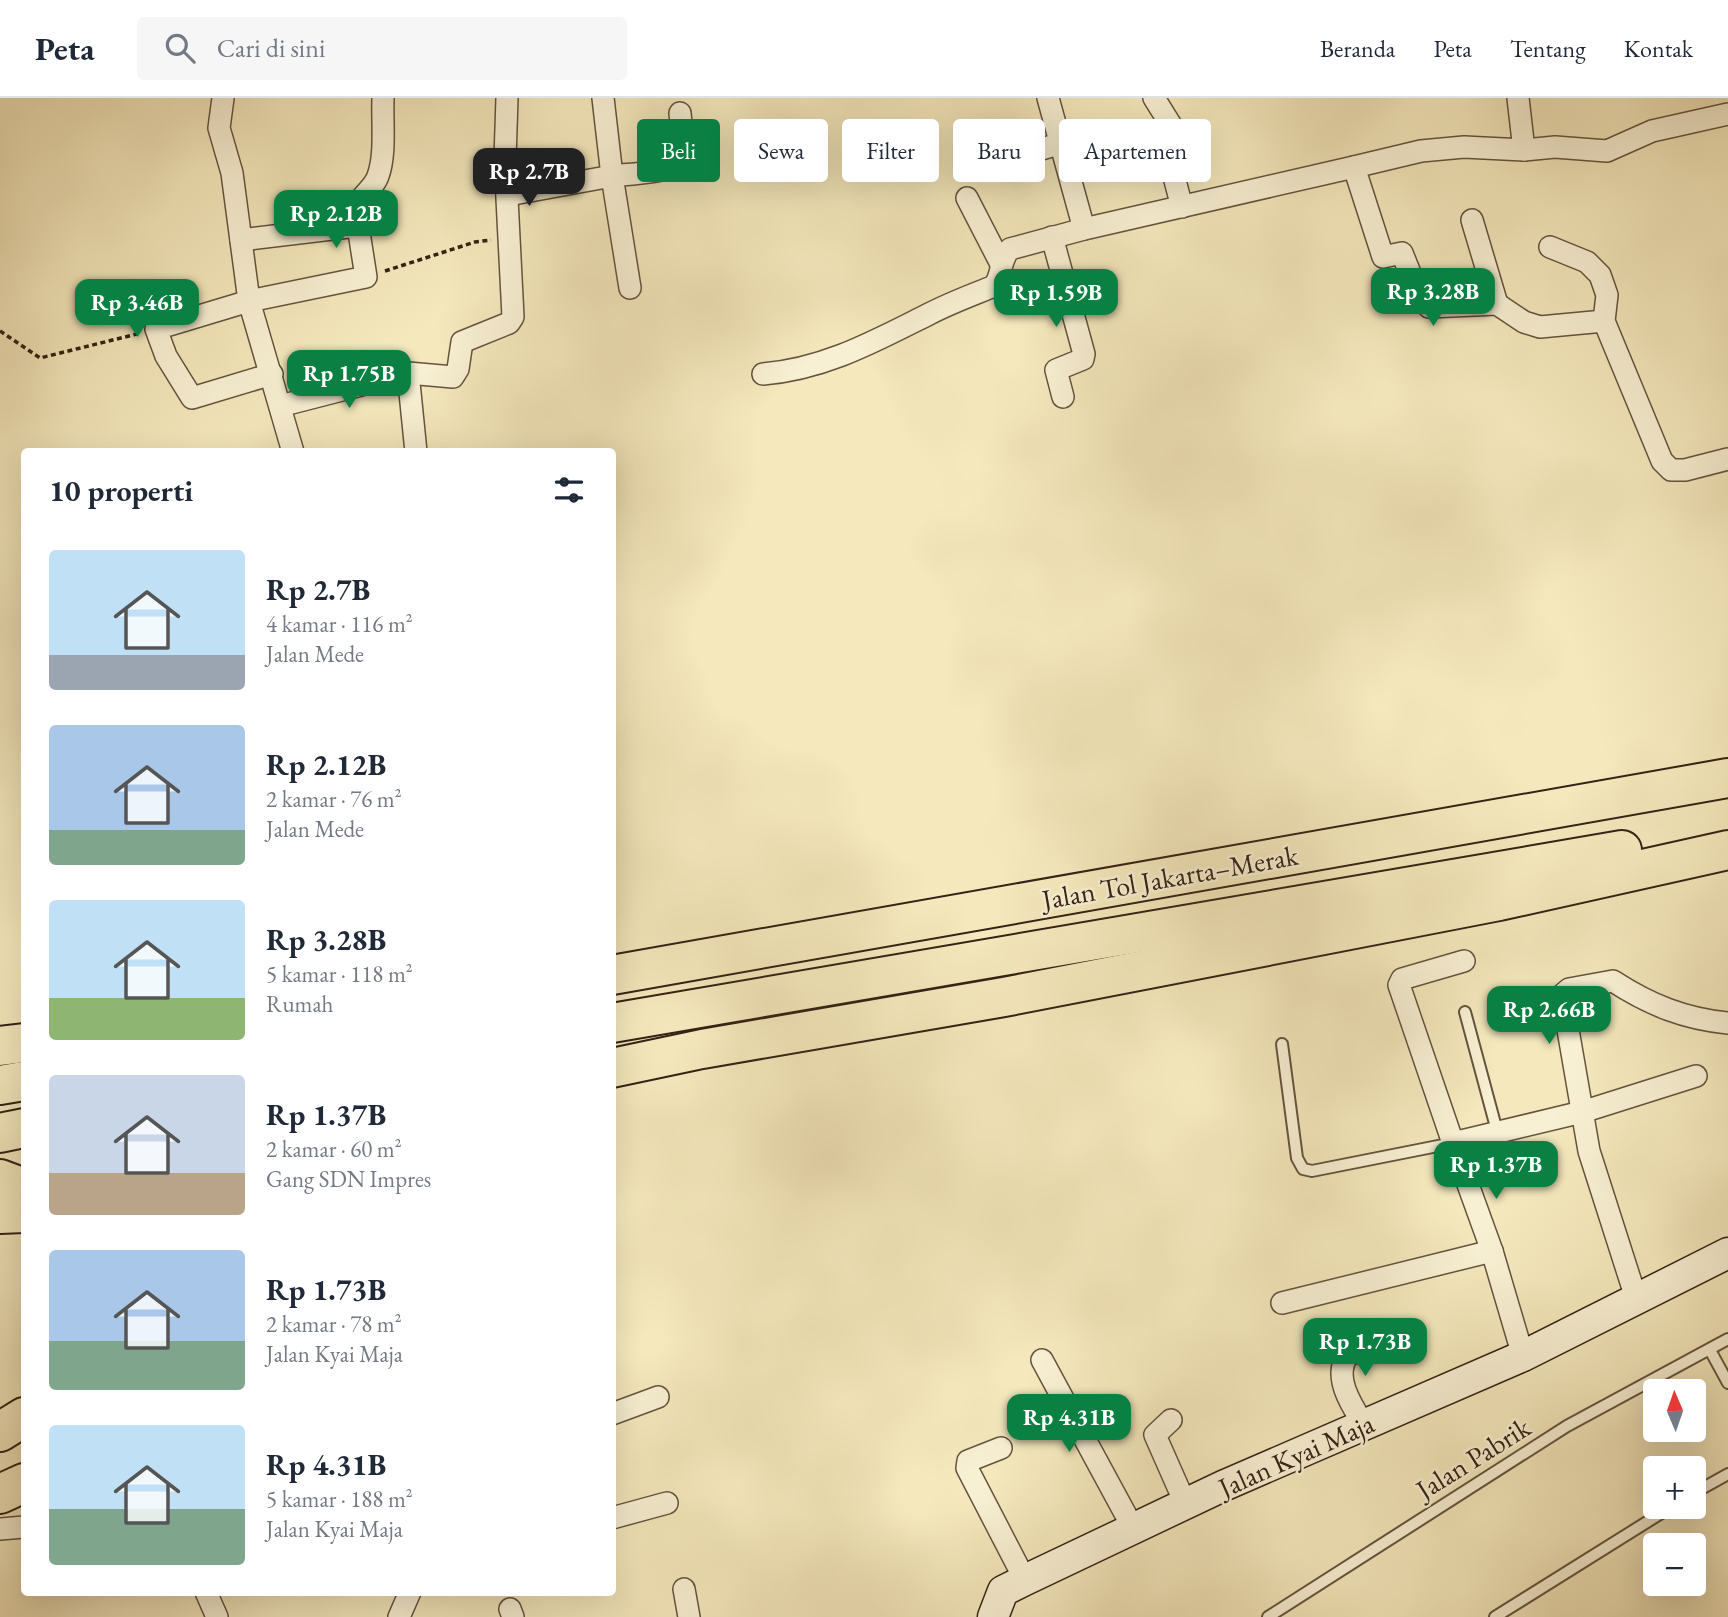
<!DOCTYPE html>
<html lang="id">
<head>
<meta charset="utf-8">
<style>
	body { margin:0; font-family:"EB Garamond",serif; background:#f6f6f7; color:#1f2937; height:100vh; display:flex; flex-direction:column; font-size:26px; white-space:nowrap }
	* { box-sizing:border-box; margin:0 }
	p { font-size:23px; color:#747a83 }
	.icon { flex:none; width:38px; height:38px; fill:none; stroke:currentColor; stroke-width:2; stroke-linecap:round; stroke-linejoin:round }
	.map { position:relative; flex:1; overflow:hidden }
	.panel { position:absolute; left:21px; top:350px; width:595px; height:1148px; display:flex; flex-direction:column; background:#fff; border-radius:7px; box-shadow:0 7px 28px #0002 }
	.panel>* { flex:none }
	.guide { position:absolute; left:637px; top:21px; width:665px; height:63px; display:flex; gap:14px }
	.needle { width:46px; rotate:358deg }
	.tools { position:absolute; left:1643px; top:1281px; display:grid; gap:14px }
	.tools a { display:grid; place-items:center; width:63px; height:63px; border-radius:7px; background:#fff; box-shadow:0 7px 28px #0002; font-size:35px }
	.price { position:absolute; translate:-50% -60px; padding:0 16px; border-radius:14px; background:#0b8043; color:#fff; font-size:23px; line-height:46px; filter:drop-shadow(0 2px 4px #0008) }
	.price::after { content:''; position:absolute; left:50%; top:42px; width:21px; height:16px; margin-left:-10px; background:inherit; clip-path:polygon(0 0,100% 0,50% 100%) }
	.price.current { background:#222; color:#fff }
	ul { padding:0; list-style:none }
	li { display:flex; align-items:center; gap:21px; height:175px; padding:0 28px }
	li span { display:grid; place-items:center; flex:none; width:196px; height:140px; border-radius:7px; color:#555 }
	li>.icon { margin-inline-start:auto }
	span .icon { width:84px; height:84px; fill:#fffc; stroke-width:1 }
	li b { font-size:30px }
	h2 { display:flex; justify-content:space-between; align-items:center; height:84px; padding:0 28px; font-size:30px }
	.chip { padding:0 24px; border-radius:7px; background:#fff; box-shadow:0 7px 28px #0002; font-size:24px; line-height:63px }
	.chip.current { background:#0b8043; color:#fff }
	header { display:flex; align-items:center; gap:42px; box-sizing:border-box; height:98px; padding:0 35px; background:#fff; border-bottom:2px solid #e0e1e3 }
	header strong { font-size:33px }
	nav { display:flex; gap:38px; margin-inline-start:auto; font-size:24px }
	.search { width:490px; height:63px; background:#f6f6f7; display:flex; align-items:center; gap:18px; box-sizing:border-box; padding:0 24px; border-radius:7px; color:#747a83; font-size:26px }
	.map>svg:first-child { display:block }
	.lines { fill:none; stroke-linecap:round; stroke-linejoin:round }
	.lane-casing { stroke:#65533f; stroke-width:14 }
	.street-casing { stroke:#65533f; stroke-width:24 }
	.secondary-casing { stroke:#352115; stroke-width:33 }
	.highway-casing { stroke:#352115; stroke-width:42 }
	.path { stroke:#352115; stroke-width:3.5; stroke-dasharray:5 3.5; stroke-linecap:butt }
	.lane { stroke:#f8f0d3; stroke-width:10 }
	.street { stroke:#f8f0d3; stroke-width:21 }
	.secondary { stroke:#f8f0d3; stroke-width:30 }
	.highway { stroke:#f4e8bc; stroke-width:38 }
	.labels { text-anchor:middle; stroke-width:5; stroke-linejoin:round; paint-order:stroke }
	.street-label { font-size:28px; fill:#352115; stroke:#f8f0d3 }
</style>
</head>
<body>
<header>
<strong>Peta</strong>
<div class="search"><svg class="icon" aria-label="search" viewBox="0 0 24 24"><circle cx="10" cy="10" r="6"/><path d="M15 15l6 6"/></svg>Cari di sini</div>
<nav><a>Beranda</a><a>Peta</a><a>Tentang</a><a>Kontak</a></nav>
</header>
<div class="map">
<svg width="1728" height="1519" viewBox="0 0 1728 1519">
	<rect width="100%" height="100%" fill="#f4e8bc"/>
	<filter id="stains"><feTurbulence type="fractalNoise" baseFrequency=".00286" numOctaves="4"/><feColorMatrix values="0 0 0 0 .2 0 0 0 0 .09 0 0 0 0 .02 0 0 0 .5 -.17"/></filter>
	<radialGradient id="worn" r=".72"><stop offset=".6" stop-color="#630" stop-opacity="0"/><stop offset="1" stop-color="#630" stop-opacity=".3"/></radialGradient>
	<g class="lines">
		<g class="lane-casing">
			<g id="lane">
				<path d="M 1465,914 L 1497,1033"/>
				<path d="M 1282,946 L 1297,1060 L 1303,1071 L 1312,1073 L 1453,1045"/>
				<path d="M 1710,1252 L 1728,1285"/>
				<path d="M 1694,1395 L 1728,1376"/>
				<path d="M 1268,1519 L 1567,1328 L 1728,1241"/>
				<path d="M 1495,1519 L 1671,1409"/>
			</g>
		</g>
		<g class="street-casing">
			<g id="street">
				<path d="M 223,0 L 219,30 L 232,75 L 249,203 L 293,354"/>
				<path d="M 603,0 L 612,78 C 626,76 677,75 682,61 C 685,48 681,28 680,15"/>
				<path d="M 1048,0 L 1084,131"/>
				<path d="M 1154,0 L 1179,40 L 1180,44 L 1169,60 L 1182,109"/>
				<path d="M 1518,0 L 1524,52 L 1464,49 L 1421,53 L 1354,69 L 1383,159 L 1402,155 L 1418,195 L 1429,209 L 1497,206 L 1524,224 L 1540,229 L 1604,223"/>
				<path d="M 1524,52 L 1555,49 L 1607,53 L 1652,33 L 1728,16"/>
				<path d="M 994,65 L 1062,45"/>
				<path d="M 508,97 L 612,78 L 630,190"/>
				<path d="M 967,100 L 1001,166"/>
				<path d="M 1472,122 L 1497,206"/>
				<path d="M 1052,139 L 1084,256 L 1083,261 L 1056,272 L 1063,299"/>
				<path d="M 241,142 L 357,128"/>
				<path d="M 1550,149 L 1587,164 L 1600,177 L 1607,197 L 1604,223 L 1662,363 L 1671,372 L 1685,372 L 1728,361"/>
				<path d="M 408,275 L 416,354"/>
				<path d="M 272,276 L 192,300 L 166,258 L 156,231 L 249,203 L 366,179 L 356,115 C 357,98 373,93 378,78 C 386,56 382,24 383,0"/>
				<path d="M 763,276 C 825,271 875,243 929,216 C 950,205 972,197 994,188 C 1003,177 999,162 1010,151 L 1084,131 L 1354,69"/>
				<path d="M 280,308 L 408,275 L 453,279 L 458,271 L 462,244 L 509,225 L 513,219 L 505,61 L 507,0"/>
				<path d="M 1453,1045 L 1399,887 L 1402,881 L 1464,863"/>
				<path d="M 1636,1200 L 1589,1053 L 1562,897 L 1569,891 L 1613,883 C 1650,907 1685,921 1728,925"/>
				<path d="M 1282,1205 L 1492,1153"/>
				<path d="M 1523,1258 L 1492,1153 L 1453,1045 L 1582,1014 L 1696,978"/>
				<path d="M 1042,1262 L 1133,1430"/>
				<path d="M 612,1316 L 658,1299"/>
				<path d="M 1171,1322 L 1155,1337 L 1185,1405"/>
				<path d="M 1364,1327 C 1352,1308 1331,1277 1349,1256 L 1395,1249"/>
				<path d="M 1001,1350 L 968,1363 L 967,1370 L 1025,1482"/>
				<path d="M 612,1420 L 667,1405"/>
				<path d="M 0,1431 L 24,1429"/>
				<path d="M 684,1491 L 689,1519"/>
				<path d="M 206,1494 L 217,1519"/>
				<path d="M 510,1511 L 513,1519"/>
				<path d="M 399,1519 L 410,1494"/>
			</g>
		</g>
		<g class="secondary-casing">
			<path id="secondary" d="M 993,1519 L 1003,1493 L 1025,1482 L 1223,1388 L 1523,1258 L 1728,1155"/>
		</g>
		<g class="highway-casing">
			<g id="highway">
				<path d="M 612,877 L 1728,680"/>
				<path d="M 612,925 L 1622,752"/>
				<path d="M 0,948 L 24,945"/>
				<path d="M 612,970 L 702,951 L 1004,899 L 1499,803 L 1728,752"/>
				<path d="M 0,987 L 24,983"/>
				<path d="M 0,1035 L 24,1030"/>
				<path d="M 0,1081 L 24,1090"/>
				<path d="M 0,1116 L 24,1115"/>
				<path d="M 0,1334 L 24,1319"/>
				<path d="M 0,1396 L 24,1385"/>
			</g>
		</g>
		<g class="path">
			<path d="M 385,173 L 475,144 L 491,142"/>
			<path d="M 0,233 L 40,260 L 137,236"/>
		</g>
		<use href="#lane" class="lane"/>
		<use href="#street" class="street"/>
		<use href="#secondary" class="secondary"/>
		<use href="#highway" class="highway"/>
	</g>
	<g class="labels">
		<g class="street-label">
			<text transform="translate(1170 779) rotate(-10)" y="10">Jalan Tol Jakarta–Merak</text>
			<text transform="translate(1296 1357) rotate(-24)" y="10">Jalan Kyai Maja</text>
			<text transform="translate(1473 1360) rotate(-32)" y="10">Jalan Pabrik</text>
		</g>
	</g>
	<rect width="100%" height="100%" filter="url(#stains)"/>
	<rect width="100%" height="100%" fill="url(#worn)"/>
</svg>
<div class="tools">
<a><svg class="needle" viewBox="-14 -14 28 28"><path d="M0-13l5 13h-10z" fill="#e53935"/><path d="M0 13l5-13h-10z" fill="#747a83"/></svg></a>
<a>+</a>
<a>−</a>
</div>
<b class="price current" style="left:529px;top:110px">Rp 2.7B</b>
<b class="price" style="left:336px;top:152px">Rp 2.12B</b>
<b class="price" style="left:1433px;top:230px">Rp 3.28B</b>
<b class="price" style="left:1056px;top:231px">Rp 1.59B</b>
<b class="price" style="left:137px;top:241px">Rp 3.46B</b>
<b class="price" style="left:349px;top:312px">Rp 1.75B</b>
<b class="price" style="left:1549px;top:948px">Rp 2.66B</b>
<b class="price" style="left:1496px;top:1103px">Rp 1.37B</b>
<b class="price" style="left:1365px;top:1280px">Rp 1.73B</b>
<b class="price" style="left:1069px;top:1356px">Rp 4.31B</b>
<div class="guide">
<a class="chip current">Beli</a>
<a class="chip">Sewa</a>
<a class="chip">Filter</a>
<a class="chip">Baru</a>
<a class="chip">Apartemen</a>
</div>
<section class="panel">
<h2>10 properti<svg class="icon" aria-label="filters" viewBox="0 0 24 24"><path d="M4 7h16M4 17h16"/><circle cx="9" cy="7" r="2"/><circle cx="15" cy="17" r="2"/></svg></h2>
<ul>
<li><span style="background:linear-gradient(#bfe0f5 75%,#9aa5b1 0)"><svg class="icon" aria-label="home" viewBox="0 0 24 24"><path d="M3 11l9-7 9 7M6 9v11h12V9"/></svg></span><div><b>Rp 2.7B</b><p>4 kamar · 116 m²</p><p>Jalan Mede</p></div></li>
<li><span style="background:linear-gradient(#a9c7e8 75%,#7fa58c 0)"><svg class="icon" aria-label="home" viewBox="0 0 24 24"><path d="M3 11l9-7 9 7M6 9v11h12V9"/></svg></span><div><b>Rp 2.12B</b><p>2 kamar · 76 m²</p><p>Jalan Mede</p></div></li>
<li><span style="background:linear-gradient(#bfe0f5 70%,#8fb573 0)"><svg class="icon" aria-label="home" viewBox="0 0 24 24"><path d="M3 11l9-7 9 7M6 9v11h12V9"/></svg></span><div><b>Rp 3.28B</b><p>5 kamar · 118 m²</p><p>Rumah</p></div></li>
<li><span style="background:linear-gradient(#c9d6e8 70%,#b9a48a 0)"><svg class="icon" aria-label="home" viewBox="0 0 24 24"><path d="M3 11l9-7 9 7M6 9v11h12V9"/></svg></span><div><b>Rp 1.37B</b><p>2 kamar · 60 m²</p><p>Gang SDN Impres</p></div></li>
<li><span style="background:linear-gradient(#a9c7e8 65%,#7fa58c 0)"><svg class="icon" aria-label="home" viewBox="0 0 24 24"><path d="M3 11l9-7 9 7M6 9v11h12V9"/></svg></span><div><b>Rp 1.73B</b><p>2 kamar · 78 m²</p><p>Jalan Kyai Maja</p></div></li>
<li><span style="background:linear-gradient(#bfe0f5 60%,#7fa58c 0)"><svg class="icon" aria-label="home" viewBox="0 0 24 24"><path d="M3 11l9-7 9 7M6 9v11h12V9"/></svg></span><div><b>Rp 4.31B</b><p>5 kamar · 188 m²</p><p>Jalan Kyai Maja</p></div></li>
</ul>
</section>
</div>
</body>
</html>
